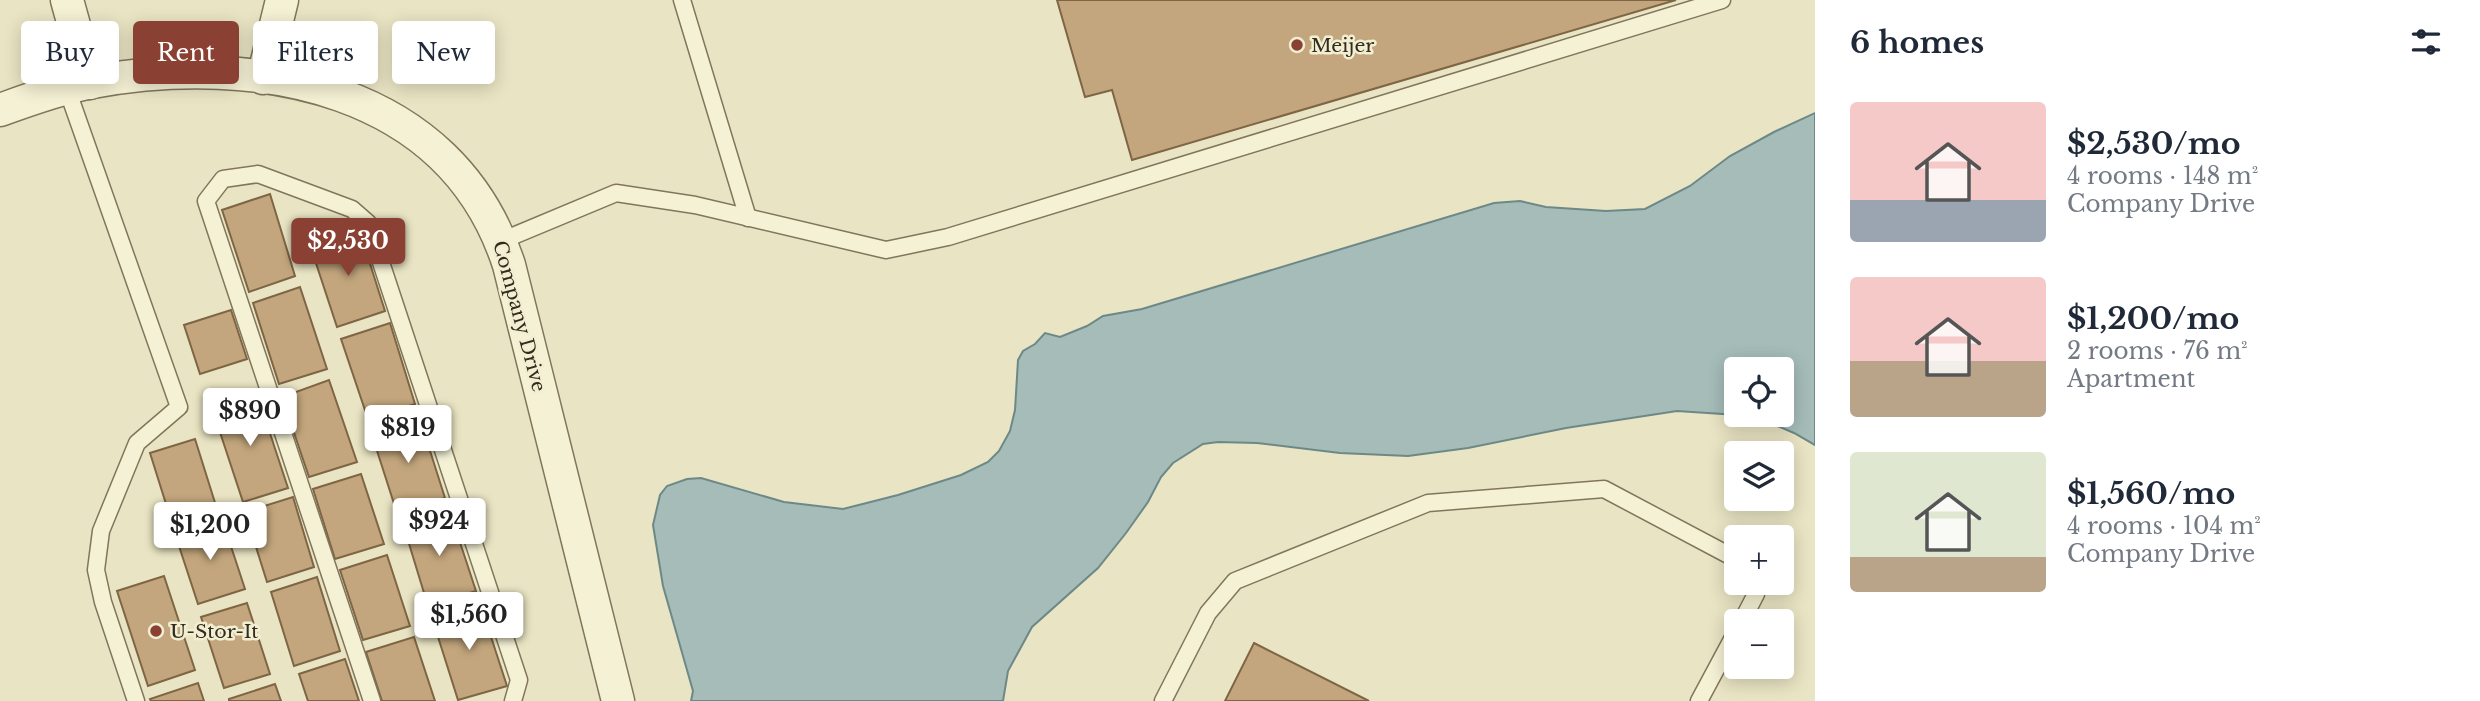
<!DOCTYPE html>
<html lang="en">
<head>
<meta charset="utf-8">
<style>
	body { margin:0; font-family:"Libre Baskerville",serif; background:#f6f6f7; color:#1f2937; height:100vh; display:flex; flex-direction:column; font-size:26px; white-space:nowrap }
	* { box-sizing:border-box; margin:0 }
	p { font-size:23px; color:#747a83 }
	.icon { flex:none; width:38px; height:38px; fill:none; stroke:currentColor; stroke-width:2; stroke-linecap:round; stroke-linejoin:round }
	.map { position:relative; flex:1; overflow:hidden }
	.panel { display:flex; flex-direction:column; background:#fff; width:665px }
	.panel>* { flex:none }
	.banner { position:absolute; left:21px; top:21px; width:665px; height:63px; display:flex; gap:14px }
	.buttons { position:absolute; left:1724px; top:357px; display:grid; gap:14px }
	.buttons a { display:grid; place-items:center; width:70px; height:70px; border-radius:7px; background:#fff; box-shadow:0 4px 18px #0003; font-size:35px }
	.price { position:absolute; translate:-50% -60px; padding:0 16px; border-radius:7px; background:#fff; color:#222; font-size:23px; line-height:46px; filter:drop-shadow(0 2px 4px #0008) }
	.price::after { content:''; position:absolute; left:50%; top:42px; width:21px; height:16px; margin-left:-10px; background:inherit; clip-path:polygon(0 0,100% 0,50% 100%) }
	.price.selected { background:#8a4032; color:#fff }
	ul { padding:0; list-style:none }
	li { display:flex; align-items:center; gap:21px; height:175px; padding:0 35px }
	li span { display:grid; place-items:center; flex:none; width:196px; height:140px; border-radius:7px; color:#555 }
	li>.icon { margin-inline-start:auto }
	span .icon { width:84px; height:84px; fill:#fffc; stroke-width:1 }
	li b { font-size:30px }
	h2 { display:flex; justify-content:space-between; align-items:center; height:84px; padding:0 35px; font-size:30px }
	.chip { padding:0 24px; border-radius:7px; background:#fff; box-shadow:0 4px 18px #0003; font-size:24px; line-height:63px }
	.chip.selected { background:#8a4032; color:#fff }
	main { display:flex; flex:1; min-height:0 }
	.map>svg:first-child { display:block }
	.water { fill:#a5bcb9; stroke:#6d8987; stroke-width:2; fill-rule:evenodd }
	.building { fill:#c3a67d; stroke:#7e6544; stroke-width:2 }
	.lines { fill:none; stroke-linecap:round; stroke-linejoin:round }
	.service-casing { stroke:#81765c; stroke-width:19 }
	.minor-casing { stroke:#81765c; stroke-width:35 }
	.service { stroke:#f5f1d5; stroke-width:16 }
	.minor { stroke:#f5f1d5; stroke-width:32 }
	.poi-dot { fill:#8a4032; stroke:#f1eed2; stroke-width:2.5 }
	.labels { text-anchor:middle; stroke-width:5; stroke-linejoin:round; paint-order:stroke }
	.poi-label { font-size:19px; fill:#332c1e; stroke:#f1eed2; text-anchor:start }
	.street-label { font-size:19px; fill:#332c1e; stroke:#f1eed2 }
</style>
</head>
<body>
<main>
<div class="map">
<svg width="1815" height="701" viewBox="0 0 1815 701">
	<rect width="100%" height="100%" fill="#e9e4c3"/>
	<path class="water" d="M 1815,113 L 1815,445 L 1794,433 L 1763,420 L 1738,415 L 1677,411 L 1566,428 L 1468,448 L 1408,456 L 1340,453 L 1257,443 L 1218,442 L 1203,444 L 1173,463 L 1161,477 L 1148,502 L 1126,533 L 1098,568 L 1032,627 L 1008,671 L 1003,701 L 691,701 L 693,691 L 663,586 L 653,525 L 660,495 L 667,486 L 687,479 L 701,478 L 784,502 L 843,509 L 898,495 L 961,475 L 988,462 L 999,451 L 1010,431 L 1015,410 L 1018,360 L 1023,351 L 1035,344 L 1045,333 L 1060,337 L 1087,326 L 1103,316 L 1142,309 L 1494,203 L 1520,201 L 1546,207 L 1606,211 L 1645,209 L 1690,186 L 1730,156 L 1774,132 ZM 1736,369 L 1782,369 L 1782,415 L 1736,415 Z"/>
	<g class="building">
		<path d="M 1057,0 L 1676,0 L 1132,160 L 1112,90 L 1085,97 Z"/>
		<path d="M 270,194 L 295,276 L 249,292 L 222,210 Z"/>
		<path d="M 359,229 L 385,311 L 337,327 L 310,245 Z"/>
		<path d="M 300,287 L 327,369 L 279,384 L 253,303 Z"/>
		<path d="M 231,310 L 247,359 L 200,374 L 184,325 Z"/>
		<path d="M 390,323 L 415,404 L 368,419 L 341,339 Z"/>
		<path d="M 329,380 L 357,462 L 309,477 L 282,397 Z"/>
		<path d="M 257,394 L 288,488 L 243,502 L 212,408 Z"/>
		<path d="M 419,416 L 445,498 L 397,513 L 371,432 Z"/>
		<path d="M 195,439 L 217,509 L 172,523 L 150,453 Z"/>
		<path d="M 361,474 L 384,544 L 335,559 L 313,489 Z"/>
		<path d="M 293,497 L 314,567 L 267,582 L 245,512 Z"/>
		<path d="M 449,509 L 476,591 L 428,606 L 403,524 Z"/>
		<path d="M 222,519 L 245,589 L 198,604 L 175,534 Z"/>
		<path d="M 387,555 L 410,626 L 363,640 L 340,570 Z"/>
		<path d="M 164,576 L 195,670 L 148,686 L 117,591 Z"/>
		<path d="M 317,577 L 340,651 L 294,666 L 271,592 Z"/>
		<path d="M 247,603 L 270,674 L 224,688 L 201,617 Z"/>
		<path d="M 480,603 L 507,686 L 458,700 L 432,618 Z"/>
		<path d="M 414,637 L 435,701 L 382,701 L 366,652 Z"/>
		<path d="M 1254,643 L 1369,701 L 1225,701 Z"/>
		<path d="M 345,659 L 359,701 L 308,701 L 299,674 Z"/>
		<path d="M 198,683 L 204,701 L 151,701 L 150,699 Z"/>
		<path d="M 275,684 L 281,701 L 229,701 L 229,699 Z"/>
	</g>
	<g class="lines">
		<g class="service-casing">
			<g id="service">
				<path d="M 682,0 L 748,218"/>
				<path d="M 67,89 L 179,407 L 137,443 L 101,531 L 96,570 L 103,602 L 136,701"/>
				<path d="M 501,241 L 616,193 L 695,205 L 886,250 L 948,237 L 1722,0"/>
				<path d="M 1742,621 L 1756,594 L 1755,583"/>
				<path d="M 372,701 L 206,201 L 223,179 L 258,174 L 352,209 L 368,223 L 519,680 L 513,701"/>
				<path d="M 1163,701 L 1208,613 L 1235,581 L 1428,503 L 1604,489 L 1736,559"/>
				<path d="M 1699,701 L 1736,632"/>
			</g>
		</g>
		<g class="minor-casing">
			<g id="minor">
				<path d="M 67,0 L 90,83"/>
				<path d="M 263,78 L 282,0"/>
				<path d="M 0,110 C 30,99 61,88 92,82 C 257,52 451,86 509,265 L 618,701"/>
			</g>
		</g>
		<use href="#service" class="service"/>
		<use href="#minor" class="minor"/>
	</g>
	<g class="poi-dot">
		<circle cx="1297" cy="45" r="7"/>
		<circle cx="156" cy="631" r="7"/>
	</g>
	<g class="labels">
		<g class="poi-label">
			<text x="1311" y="52">Meijer</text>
			<text x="170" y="638">U-Stor-It</text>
		</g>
		<g class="street-label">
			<text transform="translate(520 316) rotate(75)" y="7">Company Drive</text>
		</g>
	</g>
</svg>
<div class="buttons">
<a><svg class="icon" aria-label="locate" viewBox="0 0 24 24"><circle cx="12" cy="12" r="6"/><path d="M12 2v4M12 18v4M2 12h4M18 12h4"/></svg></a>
<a><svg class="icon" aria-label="layers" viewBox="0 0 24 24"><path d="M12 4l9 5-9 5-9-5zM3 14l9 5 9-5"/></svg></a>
<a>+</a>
<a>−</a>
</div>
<b class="price selected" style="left:348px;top:278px">$2,530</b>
<b class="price" style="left:250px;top:448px">$890</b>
<b class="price" style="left:408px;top:465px">$819</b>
<b class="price" style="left:439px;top:558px">$924</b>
<b class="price" style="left:210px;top:562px">$1,200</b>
<b class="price" style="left:469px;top:652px">$1,560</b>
<div class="banner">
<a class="chip">Buy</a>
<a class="chip selected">Rent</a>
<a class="chip">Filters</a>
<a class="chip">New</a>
</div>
</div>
<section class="panel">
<h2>6 homes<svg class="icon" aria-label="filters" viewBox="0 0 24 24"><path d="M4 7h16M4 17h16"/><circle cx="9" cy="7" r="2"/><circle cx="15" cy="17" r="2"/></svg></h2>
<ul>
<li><span style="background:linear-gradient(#f6c9c9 70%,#9aa5b1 0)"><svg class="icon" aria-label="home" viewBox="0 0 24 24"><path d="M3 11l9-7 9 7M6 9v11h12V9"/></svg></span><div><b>$2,530/mo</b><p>4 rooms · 148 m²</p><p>Company Drive</p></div></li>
<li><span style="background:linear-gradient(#f6c9c9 60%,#b9a48a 0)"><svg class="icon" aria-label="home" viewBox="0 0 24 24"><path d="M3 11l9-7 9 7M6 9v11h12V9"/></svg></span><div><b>$1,200/mo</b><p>2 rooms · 76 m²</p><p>Apartment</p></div></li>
<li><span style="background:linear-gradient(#dfe7d0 75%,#b9a48a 0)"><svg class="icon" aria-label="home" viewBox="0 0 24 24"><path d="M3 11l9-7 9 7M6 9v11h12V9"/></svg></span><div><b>$1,560/mo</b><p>4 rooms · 104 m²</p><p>Company Drive</p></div></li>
</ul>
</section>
</main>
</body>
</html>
